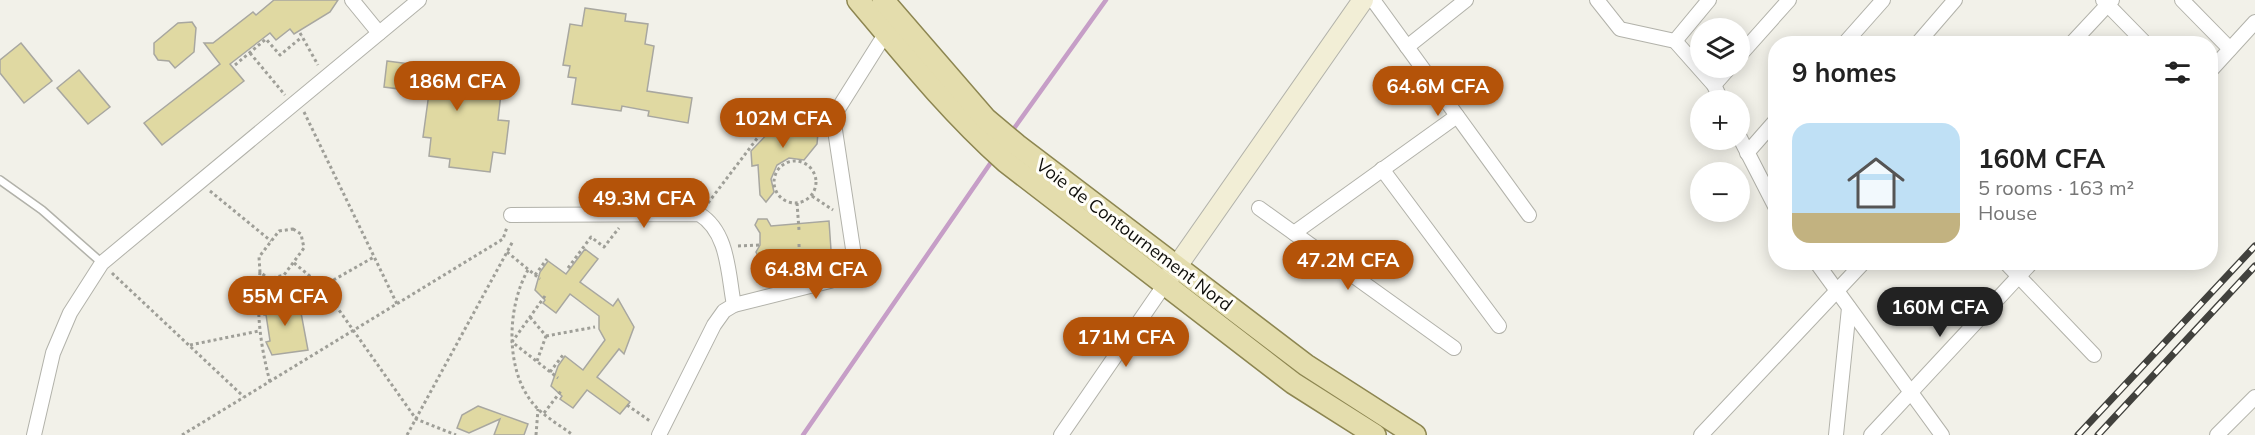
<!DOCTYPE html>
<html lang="en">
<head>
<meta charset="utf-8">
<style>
	body { margin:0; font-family:Mulish,sans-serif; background:#f6f6f6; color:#222; height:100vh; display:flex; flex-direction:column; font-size:22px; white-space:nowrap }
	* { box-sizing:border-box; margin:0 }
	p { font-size:20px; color:#767676 }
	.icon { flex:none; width:33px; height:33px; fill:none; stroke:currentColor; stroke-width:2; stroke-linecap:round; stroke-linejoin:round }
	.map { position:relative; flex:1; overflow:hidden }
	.drawer { position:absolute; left:1768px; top:36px; width:450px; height:234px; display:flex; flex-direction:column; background:#fff; border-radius:24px; box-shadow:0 3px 15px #0003 }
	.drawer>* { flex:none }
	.tools { position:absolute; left:1690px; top:18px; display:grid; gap:12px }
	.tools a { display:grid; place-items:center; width:60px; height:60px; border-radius:50%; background:#fff; box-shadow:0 3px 15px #0003; font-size:30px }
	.price { position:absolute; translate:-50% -51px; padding:0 14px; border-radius:21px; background:#b45309; color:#fff; font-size:20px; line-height:39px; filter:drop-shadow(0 2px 3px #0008) }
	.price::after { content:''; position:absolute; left:50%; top:36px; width:18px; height:14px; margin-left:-9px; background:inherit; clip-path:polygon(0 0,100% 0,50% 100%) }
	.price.on { background:#222; color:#fff }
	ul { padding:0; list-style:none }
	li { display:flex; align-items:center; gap:18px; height:150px; padding:0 24px }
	li span { display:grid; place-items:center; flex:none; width:168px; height:120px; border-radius:18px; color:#555 }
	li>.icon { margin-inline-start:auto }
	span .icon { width:72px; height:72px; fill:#fffc; stroke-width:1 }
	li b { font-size:26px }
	h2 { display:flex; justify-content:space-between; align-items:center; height:72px; padding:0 24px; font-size:26px }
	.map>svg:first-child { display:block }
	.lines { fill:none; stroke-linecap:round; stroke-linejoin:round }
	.stream { stroke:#c69ec7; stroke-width:4.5 }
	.building { fill:#e0d9a2; stroke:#a8a7a0; stroke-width:1.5 }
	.lane-casing { stroke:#b2b2aa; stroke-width:10 }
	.street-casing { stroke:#b2b2aa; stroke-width:16 }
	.secondary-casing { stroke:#b2b2aa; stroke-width:22 }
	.primary-casing { stroke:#8d8651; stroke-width:24 }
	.path { stroke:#9f9f98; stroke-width:3; stroke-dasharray:3 3; stroke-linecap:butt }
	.lane { stroke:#fff; stroke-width:7 }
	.street { stroke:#fff; stroke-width:14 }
	.secondary { stroke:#f2eed6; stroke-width:20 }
	.primary { stroke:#e4ddad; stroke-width:21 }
	.rail-casing { stroke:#41413d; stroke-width:7 }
	.rail { stroke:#fffef8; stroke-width:4.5; stroke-dasharray:14; stroke-linecap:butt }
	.labels { text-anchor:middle; stroke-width:6; stroke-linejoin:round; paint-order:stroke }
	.street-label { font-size:18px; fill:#0e0e0b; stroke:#fffef8 }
</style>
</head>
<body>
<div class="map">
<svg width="2255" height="435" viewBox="0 0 2255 435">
	<rect width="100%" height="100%" fill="#f2f1e9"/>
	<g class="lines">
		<g class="stream">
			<path d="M 1010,134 L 1106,0"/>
			<path d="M 803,435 L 994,158"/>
		</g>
	</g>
	<g class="building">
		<path d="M 274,0 L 338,0 L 330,12 L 294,34 L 290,29 L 276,40 L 270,33 L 230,64 L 244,81 L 162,145 L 144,123 L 220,64 L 204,43 L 213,43 L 253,12 L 256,15 Z"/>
		<path d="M 585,8 L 626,14 L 625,21 L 648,24 L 645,44 L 654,46 L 647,91 L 692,98 L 688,123 L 648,116 L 649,111 L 622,106 L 621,111 L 572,104 L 576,78 L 568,77 L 570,66 L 563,65 L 570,24 L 582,26 Z"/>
		<path d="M 192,22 L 196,28 L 194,52 L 175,68 L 169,61 L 158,60 L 154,54 L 154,43 L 178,23 Z"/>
		<path d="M 21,43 L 52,81 L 24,103 L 0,73 L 0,60 Z"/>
		<path d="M 387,61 L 503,76 L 498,120 L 509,121 L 505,154 L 493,152 L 490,172 L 449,167 L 450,159 L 429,156 L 431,138 L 423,137 L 429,93 L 384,87 Z"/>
		<path d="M 79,70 L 110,107 L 88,124 L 57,88 Z"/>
		<path d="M 775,121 L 815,121 L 823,128 L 818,133 L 817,144 L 804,160 L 789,158 L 777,165 L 771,179 L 774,192 L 766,202 L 760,195 L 758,165 L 752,166 L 751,151 L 775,126 Z"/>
		<path d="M 758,219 L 767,219 L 771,226 L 829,221 L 831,250 L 772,253 L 768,259 L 760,260 L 756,252 L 760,245 L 760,233 L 755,225 Z"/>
		<path d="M 585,249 L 598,259 L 580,282 L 613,306 L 618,299 L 634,327 L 624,354 L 619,349 L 597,377 L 630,402 L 620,414 L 587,390 L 573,408 L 560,399 L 562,396 L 551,386 L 558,366 L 565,356 L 583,370 L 605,340 L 599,329 L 599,316 L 570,294 L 556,313 L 543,303 L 545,300 L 535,290 L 540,272 L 548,261 L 566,274 Z"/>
		<path d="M 290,298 L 290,303 L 299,302 L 308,350 L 272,355 L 266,342 L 270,341 L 266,315 L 264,315 L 264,302 Z"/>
		<path d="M 478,406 L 528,424 L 524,435 L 494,435 L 500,419 L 469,433 L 457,428 L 462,415 Z"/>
	</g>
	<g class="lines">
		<g class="lane-casing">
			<path id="lane" d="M 0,180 L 42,210 L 102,263"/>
		</g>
		<g class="street-casing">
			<g id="street">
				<path d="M 352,0 L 379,33"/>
				<path d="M 1373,0 L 1529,215"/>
				<path d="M 1597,0 L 1620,29 L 1675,41 L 1714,85 L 1721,100"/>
				<path d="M 2103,0 L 2146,44"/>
				<path d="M 2182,0 L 2230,49"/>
				<path d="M 1675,41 L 1709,0"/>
				<path d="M 1844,44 L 1883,0"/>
				<path d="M 1917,44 L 1955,0"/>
				<path d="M 2071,44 L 2112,0"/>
				<path d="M 1407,47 L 1466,0"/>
				<path d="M 1740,55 L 1789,0"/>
				<path d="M 2211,70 L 2255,22"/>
				<path d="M 1714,85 L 1729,68"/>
				<path d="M 1740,138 L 1776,208"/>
				<path d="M 1747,153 L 1776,120"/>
				<path d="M 1382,169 L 1499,326"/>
				<path d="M 1259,208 L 1454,348"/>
				<path d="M 511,215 L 699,214 C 729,232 728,275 734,305"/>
				<path d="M 1294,233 L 1457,116"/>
				<path d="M 1816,262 L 1942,435"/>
				<path d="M 2005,262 L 2094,355"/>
				<path d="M 34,435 L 53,353 L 70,313 L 102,263 L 419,0"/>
				<path d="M 659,435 L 714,325 L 724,311 L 734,305 L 830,281 L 844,273 L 855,262 L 833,117 L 889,28"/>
				<path d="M 1061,435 L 1165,284"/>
				<path d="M 1701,435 L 1864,262"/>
				<path d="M 1836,435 L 1849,308"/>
				<path d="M 1871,435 L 2032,262"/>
				<path d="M 2217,435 L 2255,397"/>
			</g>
		</g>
		<g class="secondary-casing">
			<path id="secondary" d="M 1168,279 L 1363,0"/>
		</g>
		<g class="primary-casing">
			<g id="primary">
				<path d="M 858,0 C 905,56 951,113 1006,162 L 1293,383 L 1375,435"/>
				<path d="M 883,0 L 986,119 L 1017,145 L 1306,365 L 1415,435"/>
			</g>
		</g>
		<g class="path">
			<path d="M 300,33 L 318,65"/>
			<path d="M 250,53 L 285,95"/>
			<path d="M 235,65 L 266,39 L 280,55 L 302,37"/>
			<path d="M 304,112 L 397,304"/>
			<circle cx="795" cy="182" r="21"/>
			<path d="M 210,191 L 271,241"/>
			<path d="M 812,196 L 833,210"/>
			<path d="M 708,203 L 762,132"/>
			<path d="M 797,203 L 799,230"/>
			<path d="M 293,229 L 301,234 L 304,248 L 284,275 L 269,279 L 260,272 L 259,257 L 279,231 Z"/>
			<path d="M 799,244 L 800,274"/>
			<path d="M 738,246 L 760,245"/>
			<path d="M 507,252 L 540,279"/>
			<path d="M 294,263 L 322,286 L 416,419 L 456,435"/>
			<path d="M 568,268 L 591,237 L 604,247 L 619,228"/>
			<path d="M 528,270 C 506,308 504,377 539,410 C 549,419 562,427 573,435"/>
			<path d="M 260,272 C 256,311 260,344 270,382"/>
			<path d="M 112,273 L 244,397"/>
			<path d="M 535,275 L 547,259"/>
			<path d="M 763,285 L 763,260"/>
			<path d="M 323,286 L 374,257"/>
			<path d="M 545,296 L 512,342 L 558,378"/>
			<path d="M 530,317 L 546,336"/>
			<path d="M 546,336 L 595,327"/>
			<path d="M 190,345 L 259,331"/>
			<path d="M 537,361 L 546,336"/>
			<path d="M 550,372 L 563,355"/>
			<path d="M 627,405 L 650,421"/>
			<path d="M 544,413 L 561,391"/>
			<path d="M 182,435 L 503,239 L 507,227"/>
			<path d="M 407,435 L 513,241"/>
			<path d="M 536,435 L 538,409"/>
		</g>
		<use href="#lane" class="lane"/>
		<use href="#street" class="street"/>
		<use href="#secondary" class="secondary"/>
		<use href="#primary" class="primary"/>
		<g class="rail-casing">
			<g id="rail">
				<path d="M 2078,435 L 2255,246"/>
				<path d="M 2098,435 L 2255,266"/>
			</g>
		</g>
		<use href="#rail" class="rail"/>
	</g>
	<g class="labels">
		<g class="street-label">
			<text transform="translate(1134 235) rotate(37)" y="6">Voie de Contournement Nord</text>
		</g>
	</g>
</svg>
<div class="tools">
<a><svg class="icon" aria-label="layers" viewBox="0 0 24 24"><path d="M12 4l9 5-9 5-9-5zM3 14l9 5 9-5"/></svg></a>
<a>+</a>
<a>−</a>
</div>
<b class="price" style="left:457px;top:112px">186M CFA</b>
<b class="price" style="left:1438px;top:117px">64.6M CFA</b>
<b class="price" style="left:783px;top:149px">102M CFA</b>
<b class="price" style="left:644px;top:229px">49.3M CFA</b>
<b class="price" style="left:1348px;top:291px">47.2M CFA</b>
<b class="price" style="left:816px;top:300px">64.8M CFA</b>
<b class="price" style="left:285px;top:327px">55M CFA</b>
<b class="price on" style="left:1940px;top:338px">160M CFA</b>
<b class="price" style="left:1126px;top:368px">171M CFA</b>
<section class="drawer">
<h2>9 homes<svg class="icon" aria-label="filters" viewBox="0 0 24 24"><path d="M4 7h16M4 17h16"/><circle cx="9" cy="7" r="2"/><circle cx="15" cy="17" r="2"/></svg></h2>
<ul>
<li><span style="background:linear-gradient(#bfe0f5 75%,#c2b280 0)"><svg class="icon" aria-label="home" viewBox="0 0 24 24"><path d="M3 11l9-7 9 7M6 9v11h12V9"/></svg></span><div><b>160M CFA</b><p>5 rooms · 163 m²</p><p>House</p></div></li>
</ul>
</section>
</div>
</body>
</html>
